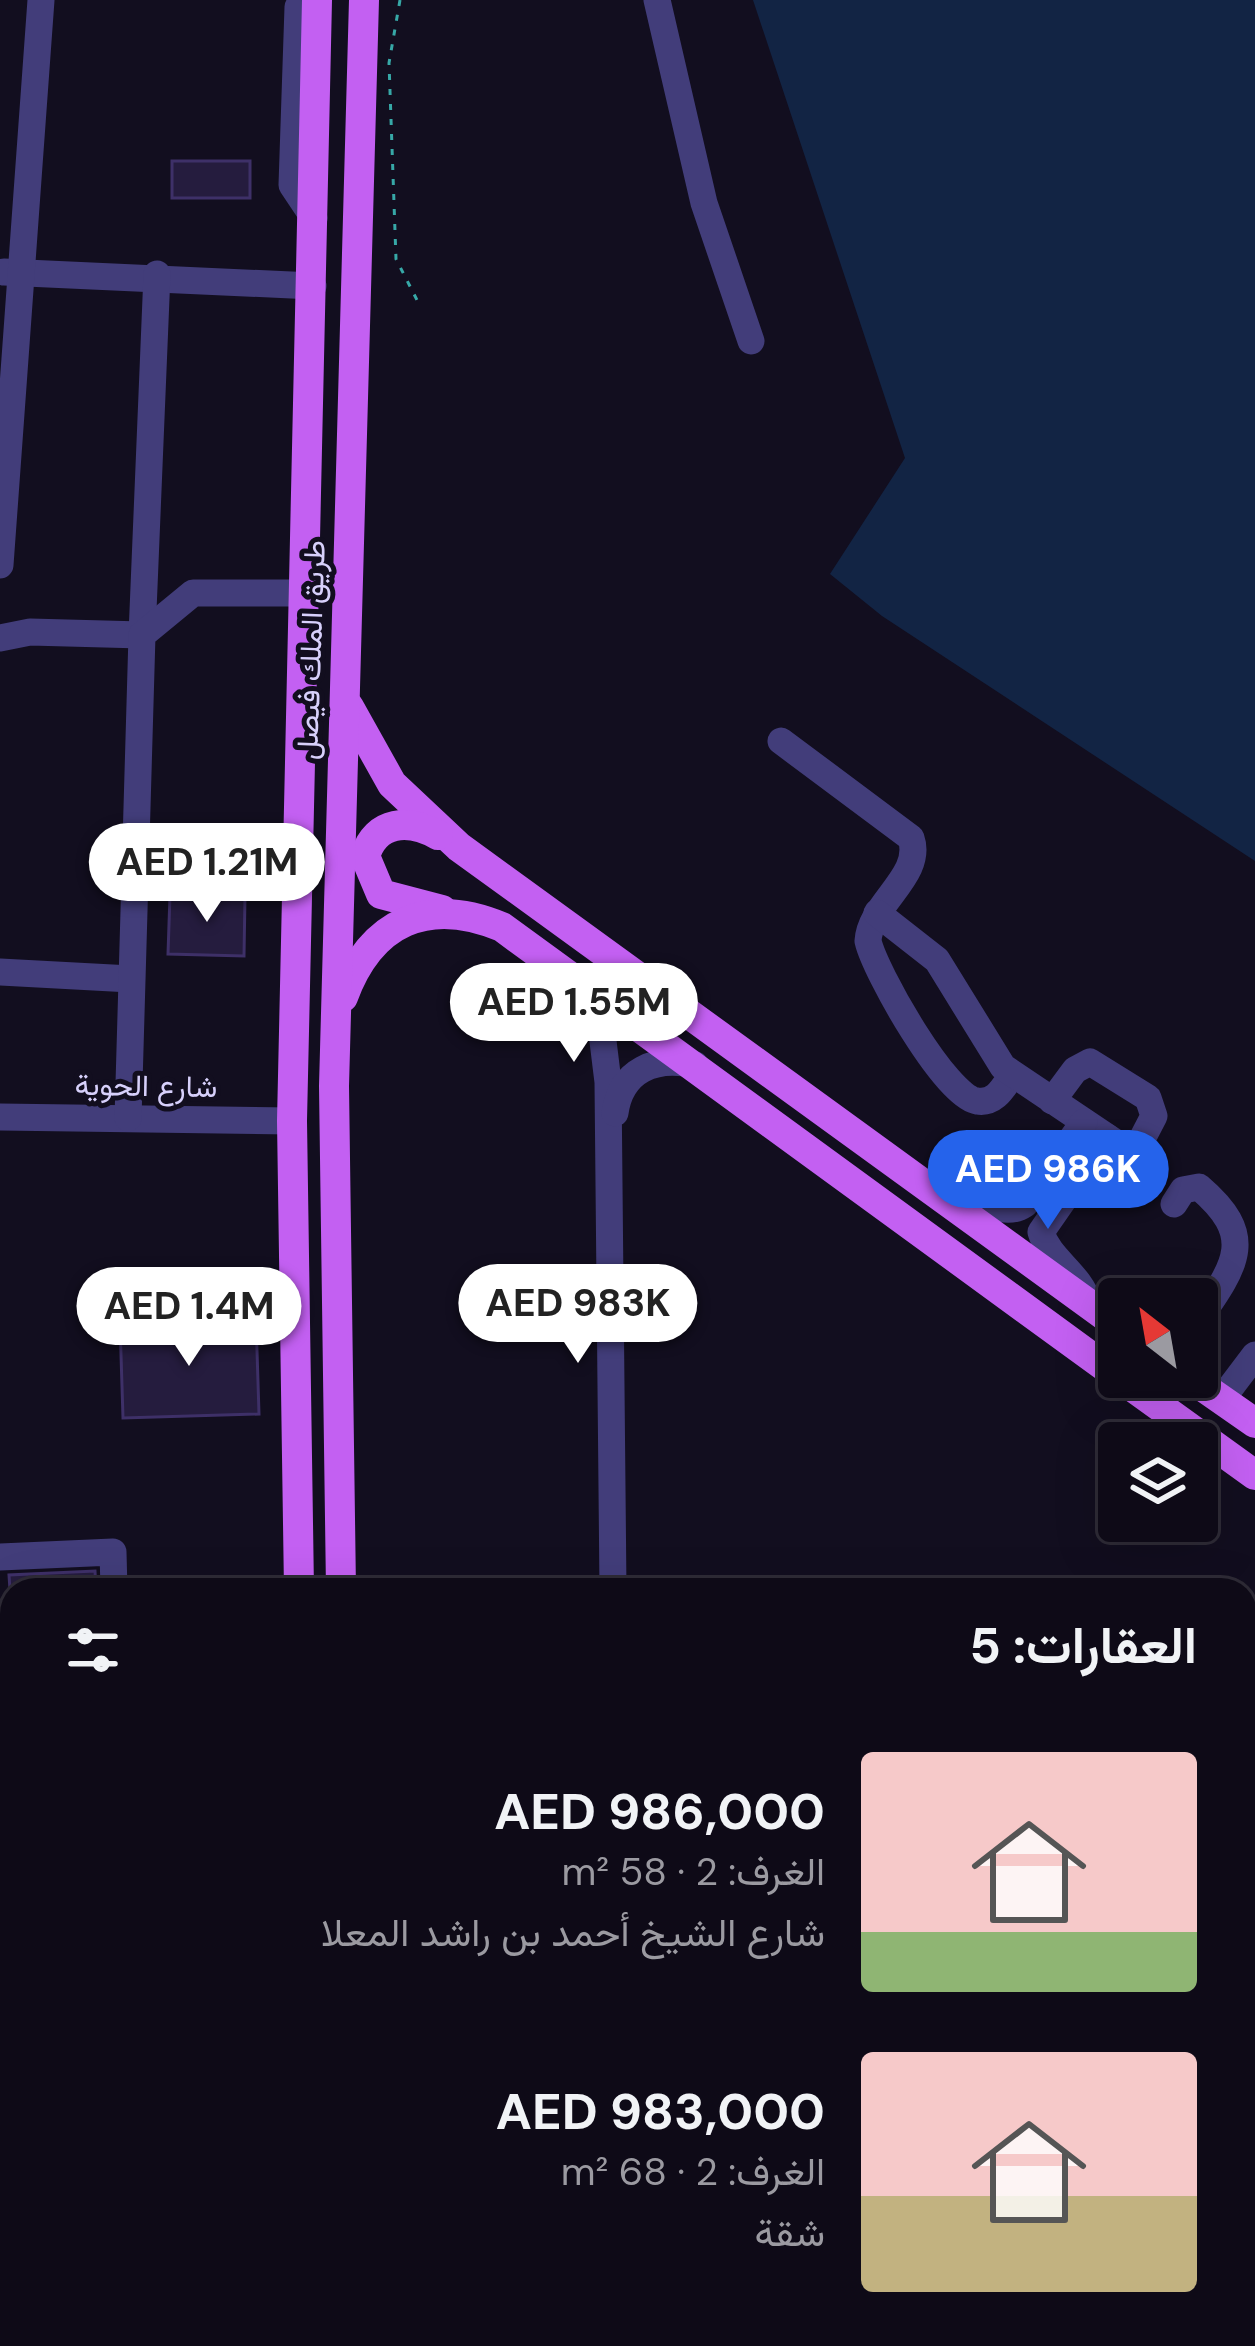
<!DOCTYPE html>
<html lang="ar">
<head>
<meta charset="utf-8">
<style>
	body { margin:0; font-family:"DM Sans",Vazirmatn,sans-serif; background:#171320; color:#f1f3f6; direction:rtl; height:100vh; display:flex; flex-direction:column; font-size:45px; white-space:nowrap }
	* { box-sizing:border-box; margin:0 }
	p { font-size:39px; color:#9b9aa1 }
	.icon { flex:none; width:66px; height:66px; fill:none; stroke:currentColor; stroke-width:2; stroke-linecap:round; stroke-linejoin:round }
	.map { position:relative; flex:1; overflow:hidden; direction:ltr }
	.details { position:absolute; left:0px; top:1578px; width:1257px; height:768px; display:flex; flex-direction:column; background:#0e0a17; border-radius:36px 36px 0 0; box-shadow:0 12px 48px #0002,0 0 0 3px #2e2b36; direction:rtl }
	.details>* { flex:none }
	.needle { width:78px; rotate:329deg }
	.controls { position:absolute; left:1098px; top:1278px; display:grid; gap:24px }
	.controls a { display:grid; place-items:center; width:120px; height:120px; border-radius:12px; background:#0e0a17; box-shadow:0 12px 48px #0002,0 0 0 3px #2e2b36; font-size:60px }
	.price { position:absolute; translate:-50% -102px; padding:0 27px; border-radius:42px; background:#fff; color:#222; font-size:39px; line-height:78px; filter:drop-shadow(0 3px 6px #0008) }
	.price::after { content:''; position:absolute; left:50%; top:72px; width:36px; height:27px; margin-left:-18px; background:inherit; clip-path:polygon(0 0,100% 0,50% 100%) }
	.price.active { background:#2563eb; color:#fff }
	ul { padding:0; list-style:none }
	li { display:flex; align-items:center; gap:36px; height:300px; padding:0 60px }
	li span { display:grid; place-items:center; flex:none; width:336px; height:240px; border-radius:12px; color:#555 }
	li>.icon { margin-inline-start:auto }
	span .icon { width:144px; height:144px; fill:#fffc; stroke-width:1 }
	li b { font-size:51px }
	h2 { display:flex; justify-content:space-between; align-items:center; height:144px; padding:0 60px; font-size:51px }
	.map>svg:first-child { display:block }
	.water { fill:#122444 }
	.building { fill:#251c3e; stroke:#3e3068; stroke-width:3 }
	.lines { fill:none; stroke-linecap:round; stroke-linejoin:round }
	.path { stroke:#37a8a7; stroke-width:3; stroke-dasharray:6 9; stroke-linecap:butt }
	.minor { stroke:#423d7a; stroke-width:27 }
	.major { stroke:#c360f2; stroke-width:30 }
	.labels { text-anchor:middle; stroke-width:10; stroke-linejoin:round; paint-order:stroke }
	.street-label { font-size:30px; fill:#d7d0fb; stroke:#120e1f }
</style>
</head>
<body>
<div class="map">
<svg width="1255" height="2346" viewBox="0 0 1255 2346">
	<rect width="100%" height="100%" fill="#120e1f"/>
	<path class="water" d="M 753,0 L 1255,0 L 1255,861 L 882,616 L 830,574 L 905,458 Z"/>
	<g class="building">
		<rect x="172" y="161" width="78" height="37"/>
		<path d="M 170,895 L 245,896 L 244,956 L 168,954 Z"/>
		<path d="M 256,1319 L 259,1414 L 123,1418 L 120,1323 Z"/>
		<path d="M 95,1571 L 96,1590 L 10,1590 L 9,1575 Z"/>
	</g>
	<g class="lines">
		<path class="path" d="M 400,0 L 389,63 L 396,259 L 418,302"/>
		<g class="minor">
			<path d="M 305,0 L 298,7 L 292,185 L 314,218"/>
			<path d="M 657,0 L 704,203 L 751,341"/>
			<path d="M 4,272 L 313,286"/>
			<path d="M 0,565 L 41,0"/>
			<path d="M 0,638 L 30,632 L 142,635 L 157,274"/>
			<path d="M 781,741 L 911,838 C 924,876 870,903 868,941 C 875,972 946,1097 977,1101 C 995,1104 1003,1088 1012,1075"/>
			<path d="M 877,913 L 937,960 L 1003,1067 L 1119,1145 L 1127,1148 L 1140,1143 L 1154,1116 L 1148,1098 L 1090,1062 L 1075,1070 L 1052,1101"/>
			<path d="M 0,972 L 131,979"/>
			<path d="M 577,982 L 602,1033 L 608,1082 L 613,1590"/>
			<path d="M 615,1113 C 621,1070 655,1056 695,1065"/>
			<path d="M 0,1117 L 292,1121"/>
			<path d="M 128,1118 L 142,635 L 193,593 L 305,593"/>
			<path d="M 937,1190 C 970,1185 997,1223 1025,1204 L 1084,1122"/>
			<path d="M 1174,1204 L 1183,1190 L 1199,1187 C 1255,1235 1239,1262 1197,1321"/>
			<path d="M 1089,1304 C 1080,1273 1049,1260 1041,1232 L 1107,1137"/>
			<path d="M 1221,1400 L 1255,1355"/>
			<path d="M 0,1557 L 113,1552 L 114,1590"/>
			<path d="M 0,1620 L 2,1690"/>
			<path d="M 1245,2051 L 1255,2051"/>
			<path d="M 0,2074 L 12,2074"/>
			<path d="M 97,2334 L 97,2346"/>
			<path d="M 293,2334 L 293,2346"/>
			<path d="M 625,2334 L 626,2346"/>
			<path d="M 1229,2334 L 1236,2346"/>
			<path d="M 815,2346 L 840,2334"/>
		</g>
		<g class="major">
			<path d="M 349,707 L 392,784 L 459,847 L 1119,1326"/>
			<path d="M 438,835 C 409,819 376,820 365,856 L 381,894 L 442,910"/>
			<path d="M 343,997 C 371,921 428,896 502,927 L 1119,1377"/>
			<path d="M 1119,1377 L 1255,1475"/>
			<path d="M 1189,1377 L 1255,1423"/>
			<path d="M 299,1590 L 292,1121 L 317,0"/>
			<path d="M 341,1590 L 334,1086 L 364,0"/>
			<path d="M 313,2334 L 314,2346"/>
			<path d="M 355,2334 L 355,2346"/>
		</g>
	</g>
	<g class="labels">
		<g class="street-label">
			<text transform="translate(311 650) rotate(-88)" y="10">طريق الملك فيصل</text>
			<text transform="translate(146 1086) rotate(1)" y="10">شارع الحوية</text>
		</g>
	</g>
</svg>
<div class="controls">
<a><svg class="needle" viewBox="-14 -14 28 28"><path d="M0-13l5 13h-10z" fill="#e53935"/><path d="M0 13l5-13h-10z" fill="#9b9aa1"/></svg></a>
<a><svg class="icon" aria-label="layers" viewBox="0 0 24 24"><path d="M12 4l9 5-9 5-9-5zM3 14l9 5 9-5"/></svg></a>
</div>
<b class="price" style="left:207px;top:925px">AED 1.21M</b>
<b class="price" style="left:574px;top:1065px">AED 1.55M</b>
<b class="price active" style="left:1048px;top:1232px">AED 986K</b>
<b class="price" style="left:578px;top:1366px">AED 983K</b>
<b class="price" style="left:189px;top:1369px">AED 1.4M</b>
<section class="details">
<h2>العقارات: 5<svg class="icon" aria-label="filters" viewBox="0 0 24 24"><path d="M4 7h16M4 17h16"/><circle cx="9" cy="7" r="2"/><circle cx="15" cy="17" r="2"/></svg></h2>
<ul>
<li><span style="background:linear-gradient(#f6c9c9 75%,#8fb573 0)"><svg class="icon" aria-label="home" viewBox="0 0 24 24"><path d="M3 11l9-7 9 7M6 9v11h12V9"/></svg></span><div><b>AED 986,000</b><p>الغرف: 2 · 58 m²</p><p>شارع الشيخ أحمد بن راشد المعلا</p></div></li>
<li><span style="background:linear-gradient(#f6c9c9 60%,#c2b280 0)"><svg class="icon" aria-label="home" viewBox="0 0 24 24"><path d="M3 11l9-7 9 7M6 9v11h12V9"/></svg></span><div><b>AED 983,000</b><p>الغرف: 2 · 68 m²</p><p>شقة</p></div></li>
</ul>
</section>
</div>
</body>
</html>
